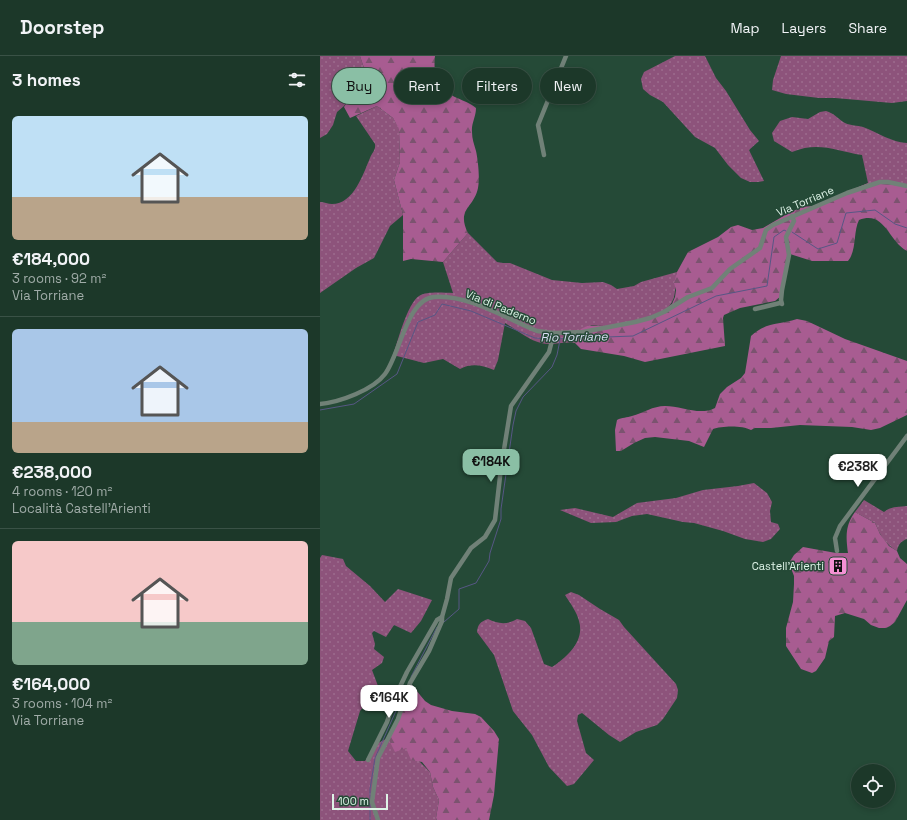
<!DOCTYPE html>
<html lang="en">
<head>
<meta charset="utf-8">
<style>
	body { margin:0; font-family:"Space Grotesk",sans-serif; background:#294335; color:#f1f3f6; height:100vh; display:flex; flex-direction:column; font-size:15px; white-space:nowrap }
	* { box-sizing:border-box; margin:0 }
	p { font-size:13px; color:#a0aca8 }
	.icon { flex:none; width:22px; height:22px; fill:none; stroke:currentColor; stroke-width:2; stroke-linecap:round; stroke-linejoin:round }
	.map { position:relative; flex:1; overflow:hidden }
	.details { display:flex; flex-direction:column; background:#1c3829; width:320px }
	.details>* { flex:none }
	.hud { position:absolute; left:12px; top:12px; width:380px; height:36px; display:flex; gap:8px }
	.controls { position:absolute; left:531px; top:708px; display:grid; gap:8px }
	.controls a { display:grid; place-items:center; width:44px; height:44px; border-radius:50%; background:#1c3829; box-shadow:0 2px 6px #0003,0 0 0 1px #3a5246; font-size:20px }
	.scale { position:absolute; left:12px; bottom:10px; width:56px; box-sizing:border-box; padding-left:4px; border:2px solid #def3e7; border-top:0; font-size:11px; line-height:14px; white-space:nowrap; color:#def3e7; -webkit-text-stroke:3px #254a37; paint-order:stroke }
	.price { position:absolute; translate:-50% -34px; padding:0 9px; border-radius:8px; background:#fff; color:#222; font-size:13px; line-height:26px; filter:drop-shadow(0 1px 2px #0008) }
	.price::after { content:''; position:absolute; left:50%; top:24px; width:12px; height:9px; margin-left:-6px; background:inherit; clip-path:polygon(0 0,100% 0,50% 100%) }
	.price.on { background:#8abfa5; color:#111 }
	ul { padding:0; list-style:none }
	li { display:grid; align-content:center; gap:8px; height:212px; padding:0 12px }
	li+li { border-top:1px solid #3a5246 }
	li span { display:grid; place-items:center; height:124px; border-radius:6px; color:#555 }
	li>.icon { margin-inline-start:auto }
	span .icon { width:72px; height:72px; fill:#fffc; stroke-width:1 }
	li b { font-size:17px }
	h2 { display:flex; justify-content:space-between; align-items:center; height:48px; padding:0 12px; font-size:17px }
	.chip { padding:0 14px; border-radius:18px; background:#1c3829; box-shadow:0 2px 6px #0003,0 0 0 1px #3a5246; font-size:14px; line-height:36px }
	.chip.on { background:#8abfa5; color:#111 }
	header { display:flex; align-items:center; gap:24px; box-sizing:border-box; height:56px; padding:0 20px; background:#1c3829; border-bottom:1px solid #3a5246 }
	header strong { font-size:19px }
	nav { display:flex; gap:22px; margin-inline-start:auto; font-size:14px }
	main { display:flex; flex:1; min-height:0 }
	.map>svg:first-child { display:block }
	.grass { fill:url(#grass-dots) }
	.forest { fill:url(#forest-firs) }
	.lines { fill:none; stroke-linecap:round; stroke-linejoin:round }
	.stream { stroke:#575785; stroke-width:1 }
	.minor { stroke:#708177; stroke-width:4.5 }
	.labels { text-anchor:middle; stroke-width:3; stroke-linejoin:round; paint-order:stroke }
	.street-label { font-size:11px; fill:#def3e7; stroke:#254a37 }
	.poi-label { font-size:11px; fill:#def3e7; stroke:#254a37; text-anchor:end }
	.water-label { font-size:12px; font-style:italic; fill:#dbdef4; stroke:#254a37 }
</style>
</head>
<body>
<header>
<strong>Doorstep</strong>
<nav><a>Map</a><a>Layers</a><a>Share</a></nav>
</header>
<main>
<section class="details">
<h2>3 homes<svg class="icon" aria-label="filters" viewBox="0 0 24 24"><path d="M4 7h16M4 17h16"/><circle cx="9" cy="7" r="2"/><circle cx="15" cy="17" r="2"/></svg></h2>
<ul>
<li><span style="background:linear-gradient(#bfe0f5 65%,#b9a48a 0)"><svg class="icon" aria-label="home" viewBox="0 0 24 24"><path d="M3 11l9-7 9 7M6 9v11h12V9"/></svg></span><div><b>€184,000</b><p>3 rooms · 92 m²</p><p>Via Torriane</p></div></li>
<li><span style="background:linear-gradient(#a9c7e8 75%,#b9a48a 0)"><svg class="icon" aria-label="home" viewBox="0 0 24 24"><path d="M3 11l9-7 9 7M6 9v11h12V9"/></svg></span><div><b>€238,000</b><p>4 rooms · 120 m²</p><p>Località Castell'Arienti</p></div></li>
<li><span style="background:linear-gradient(#f6c9c9 65%,#7fa58c 0)"><svg class="icon" aria-label="home" viewBox="0 0 24 24"><path d="M3 11l9-7 9 7M6 9v11h12V9"/></svg></span><div><b>€164,000</b><p>3 rooms · 104 m²</p><p>Via Torriane</p></div></li>
</ul>
</section>
<div class="map">
<svg width="587" height="764" viewBox="0 0 587 764">
	<defs>
		<pattern id="grass-dots" width="8" height="8" patternUnits="userSpaceOnUse"><rect width="8" height="8" fill="#8d537b"/><path d="M2 2h.1M6 6h.1" fill="none" stroke="#9d6c8e" stroke-width="1.8" stroke-linecap="round"/></pattern>
		<pattern id="forest-firs" width="22" height="20" patternUnits="userSpaceOnUse"><rect width="22" height="20" fill="#a85c91"/><path d="M5 1l3.5 6h-7zM16 11l3.5 6h-7z" fill="#7b536f"/></pattern>
	</defs>
	<rect width="100%" height="100%" fill="#254a37"/>
	<g class="grass">
		<path d="M 0,0 L 40,0 L 44,12 L 44,24 L 35,34 L 24,50 L 17,56 L 13,69 L 7,78 L 0,82 Z"/>
		<path d="M 355,0 L 385,0 L 396,22 L 406,35 L 430,74 L 439,85 L 429,94 L 444,125 L 438,126 L 430,126 L 421,122 L 408,109 L 395,92 L 375,81 L 343,46 L 330,39 L 323,33 L 321,23 L 324,16 Z"/>
		<path d="M 461,0 L 587,0 L 587,45 L 572,47 L 515,42 L 499,42 L 466,38 L 452,34 L 453,24 Z"/>
		<path d="M 57,50 L 73,62 L 79,72 L 80,106 L 74,124 L 83,159 L 70,170 L 54,202 L 36,212 L 0,237 L 0,146 C 4,146 8,148 12,148 C 34,148 43,118 50,102 C 52,97 56,94 55,88 L 36,60 Z"/>
		<path d="M 506,55 C 514,57 518,63 525,67 C 531,70 537,69 543,71 C 556,76 574,87 587,87 L 587,130 L 548,127 L 542,99 C 515,95 499,85 472,96 L 454,85 L 452,77 L 460,65 L 472,61 L 488,63 L 500,56 Z"/>
		<path d="M 148,177 L 177,206 L 183,207 L 190,207 L 232,224 L 262,227 L 283,226 L 291,229 L 297,233 L 314,230 L 321,226 L 357,216 C 354,227 357,237 352,246 C 344,263 301,268 284,270 C 279,270 274,269 269,270 C 264,271 258,277 254,281 L 255,287 C 244,285 232,290 221,287 C 210,285 195,273 185,267 L 178,304 L 174,314 C 161,309 152,307 140,313 L 123,303 L 104,307 L 73,299 C 78,285 87,248 99,240 C 107,235 123,237 133,237 L 123,206 Z"/>
		<path d="M 434,427 L 447,437 L 452,446 L 450,455 L 451,466 L 458,468 L 460,473 L 451,483 L 443,486 L 425,483 L 403,475 L 374,467 L 363,466 L 327,458 L 312,460 L 296,466 L 271,467 L 240,454 L 255,452 L 293,461 L 317,447 L 356,442 L 383,434 L 418,430 Z"/>
		<path d="M 544,444 L 564,456 C 571,450 579,451 587,450 L 587,483 C 581,485 578,489 577,495 C 565,488 560,479 555,467 L 535,456 Z"/>
		<path d="M 2,499 L 23,503 L 26,510 L 50,530 L 65,546 L 78,533 L 112,544 L 101,565 L 91,577 L 74,569 L 66,581 L 54,575 L 52,577 L 55,588 L 54,593 L 64,601 L 62,607 L 52,614 L 58,630 L 56,635 L 40,655 L 28,695 L 36,705 L 45,705 L 58,687 L 68,682 L 86,692 L 110,716 L 113,731 L 119,744 L 116,762 L 117,764 L 0,764 L 0,502 Z"/>
		<path d="M 251,536 L 259,539 L 280,553 L 299,564 L 304,571 L 356,628 L 358,634 L 357,642 L 343,663 L 337,669 L 316,676 L 300,686 L 289,679 L 262,657 L 258,659 L 257,665 L 266,697 L 274,704 L 254,728 L 247,730 L 229,711 L 212,679 L 193,655 L 174,599 L 157,576 C 158,568 160,566 168,563 C 178,568 187,569 197,563 L 205,565 L 211,572 L 224,608 L 232,611 C 247,601 265,585 259,565 C 257,556 250,547 245,539 Z"/>
	</g>
	<g class="forest">
		<path d="M 40,0 L 115,0 C 113,20 117,32 137,42 C 144,45 150,47 156,52 C 156,61 151,68 152,76 C 152,83 154,88 156,95 C 158,104 160,122 158,132 C 154,152 136,153 148,177 L 123,206 L 91,203 L 83,205 L 83,159 L 74,124 L 80,106 L 79,73 L 73,62 L 57,50 L 30,62 L 24,51 L 35,34 L 44,24 L 44,12 Z"/>
		<path d="M 548,127 L 587,130 L 587,195 C 568,185 565,154 539,164 C 533,176 537,194 528,205 L 492,205 L 470,198 L 461,240 L 455,245 L 420,252 L 404,259 L 403,262 L 405,290 L 325,306 L 304,300 L 261,293 L 255,287 L 254,281 L 261,273 L 267,270 L 283,270 L 322,264 L 343,255 L 352,248 L 355,241 L 356,234 L 354,227 L 357,216 L 368,196 L 398,181 L 411,171 L 418,169 L 432,174 L 443,172 L 467,158 L 482,151 L 493,150 Z"/>
		<path d="M 477,263 L 487,265 L 525,283 L 587,305 L 587,359 L 560,372 L 551,374 L 532,371 L 480,369 L 451,372 L 435,372 L 431,374 C 422,369 401,370 393,373 L 384,391 L 369,385 L 335,381 L 325,382 L 314,387 L 301,395 L 296,395 L 295,374 L 297,364 C 302,361 307,362 312,360 C 323,357 333,350 345,350 C 361,350 380,360 395,352 L 400,338 L 407,331 L 421,322 L 425,317 L 431,280 C 448,265 459,269 477,263 Z"/>
		<path d="M 535,456 L 555,467 L 560,478 L 569,490 L 577,495 L 580,502 L 587,508 L 587,544 L 575,566 L 570,570 L 566,572 L 559,572 L 551,569 L 544,563 L 525,557 L 515,560 L 514,581 L 509,585 L 505,602 L 496,615 L 492,617 L 481,613 L 466,590 L 466,572 L 473,546 L 474,528 L 474,520 L 469,507 L 474,499 L 483,491 L 516,497 L 528,497 C 526,480 525,470 535,456 Z"/>
		<path d="M 91,628 L 105,645 L 111,649 L 132,655 L 155,658 L 161,661 L 174,675 L 179,683 L 174,739 L 169,764 L 117,764 L 116,762 L 119,744 L 113,731 L 110,716 L 102,706 L 91,704 L 86,692 L 75,696 L 68,682 Z"/>
	</g>
	<g class="lines">
		<g class="stream">
			<path d="M 472,176 L 498,193 L 517,187 L 526,157 L 555,154 L 575,168 L 587,172"/>
			<path d="M 234,283 L 313,280 L 396,240 L 447,230 L 454,181 L 464,174 L 466,175"/>
			<path d="M 0,354 L 34,348 L 77,318 L 98,266 L 115,259 L 122,248 L 151,255 L 215,282 L 230,283"/>
			<path d="M 124,566 L 139,553 L 139,533 L 156,527 L 169,505 L 170,497 L 181,463 L 181,453 L 193,369 L 196,355 L 203,341 L 232,311 L 237,299 L 240,284"/>
			<path d="M 91,621 L 117,571"/>
			<path d="M 50,743 L 50,733 L 55,702 L 87,630"/>
			<path d="M 50,747 L 50,764"/>
		</g>
		<g class="minor">
			<path d="M 224,99 L 218,69 L 246,0"/>
			<path d="M 435,253 L 460,247 L 462,248 L 461,244 L 462,234 L 469,199 L 466,181 L 474,165 L 472,160"/>
			<path d="M 0,348 C 20,346 53,334 65,318 C 80,298 87,243 114,241 C 148,238 187,263 217,275 L 234,277 L 263,276 L 315,266 L 330,262 L 344,256 L 368,241 L 392,232 L 410,213 L 440,192 L 446,174 L 453,169 L 527,137 L 560,126 L 568,126 L 587,130"/>
			<path d="M 517,495 L 515,482 L 520,470 L 587,380"/>
			<path d="M 48,704 L 67,666 L 77,637 L 87,616 L 117,564 L 122,561"/>
			<path d="M 58,764 L 52,746 L 58,702 L 78,663 L 90,627 L 109,595 L 122,565 L 122,561 L 127,543 L 131,522 L 151,492 L 165,481 L 175,464 L 181,412 L 191,350 L 229,296 L 234,277"/>
		</g>
	</g>
	<defs>
		<g id="building-square" transform="scale(1)"><rect x="-9" y="-9" width="18" height="18" rx="4" fill="#f491d4" stroke="#254a37"/><path d="M-4-6H4V6H1V3H-1V6H-4ZM-2.5-4.3h1.7v1.8h-1.7ZM.8-4.3h1.7v1.8H.8ZM-2.5-1h1.7V.8h-1.7ZM.8-1h1.7V.8H.8Z" fill="#111"/></g>
	</defs>
	<g fill-rule="evenodd">
		<use href="#building-square" x="518" y="510"/>
	</g>
	<g class="labels">
		<g class="street-label">
			<text transform="translate(485 145) rotate(-23)" y="4">Via Torriane</text>
			<text transform="translate(181 251) rotate(22)" y="4">Via di Paderno</text>
		</g>
		<g class="poi-label">
			<text x="504" y="514">Castell'Arienti</text>
		</g>
		<g class="water-label">
			<text transform="translate(254 281) rotate(-1)" y="4">Rio Torriane</text>
		</g>
	</g>
</svg>
<div class="controls">
<a><svg class="icon" aria-label="locate" viewBox="0 0 24 24"><circle cx="12" cy="12" r="6"/><path d="M12 2v4M12 18v4M2 12h4M18 12h4"/></svg></a>
</div>
<div class="scale">100 m</div>
<b class="price on" style="left:171px;top:427px">€184K</b>
<b class="price" style="left:538px;top:432px">€238K</b>
<b class="price" style="left:69px;top:663px">€164K</b>
<div class="hud">
<a class="chip on">Buy</a>
<a class="chip">Rent</a>
<a class="chip">Filters</a>
<a class="chip">New</a>
</div>
</div>
</main>
</body>
</html>
